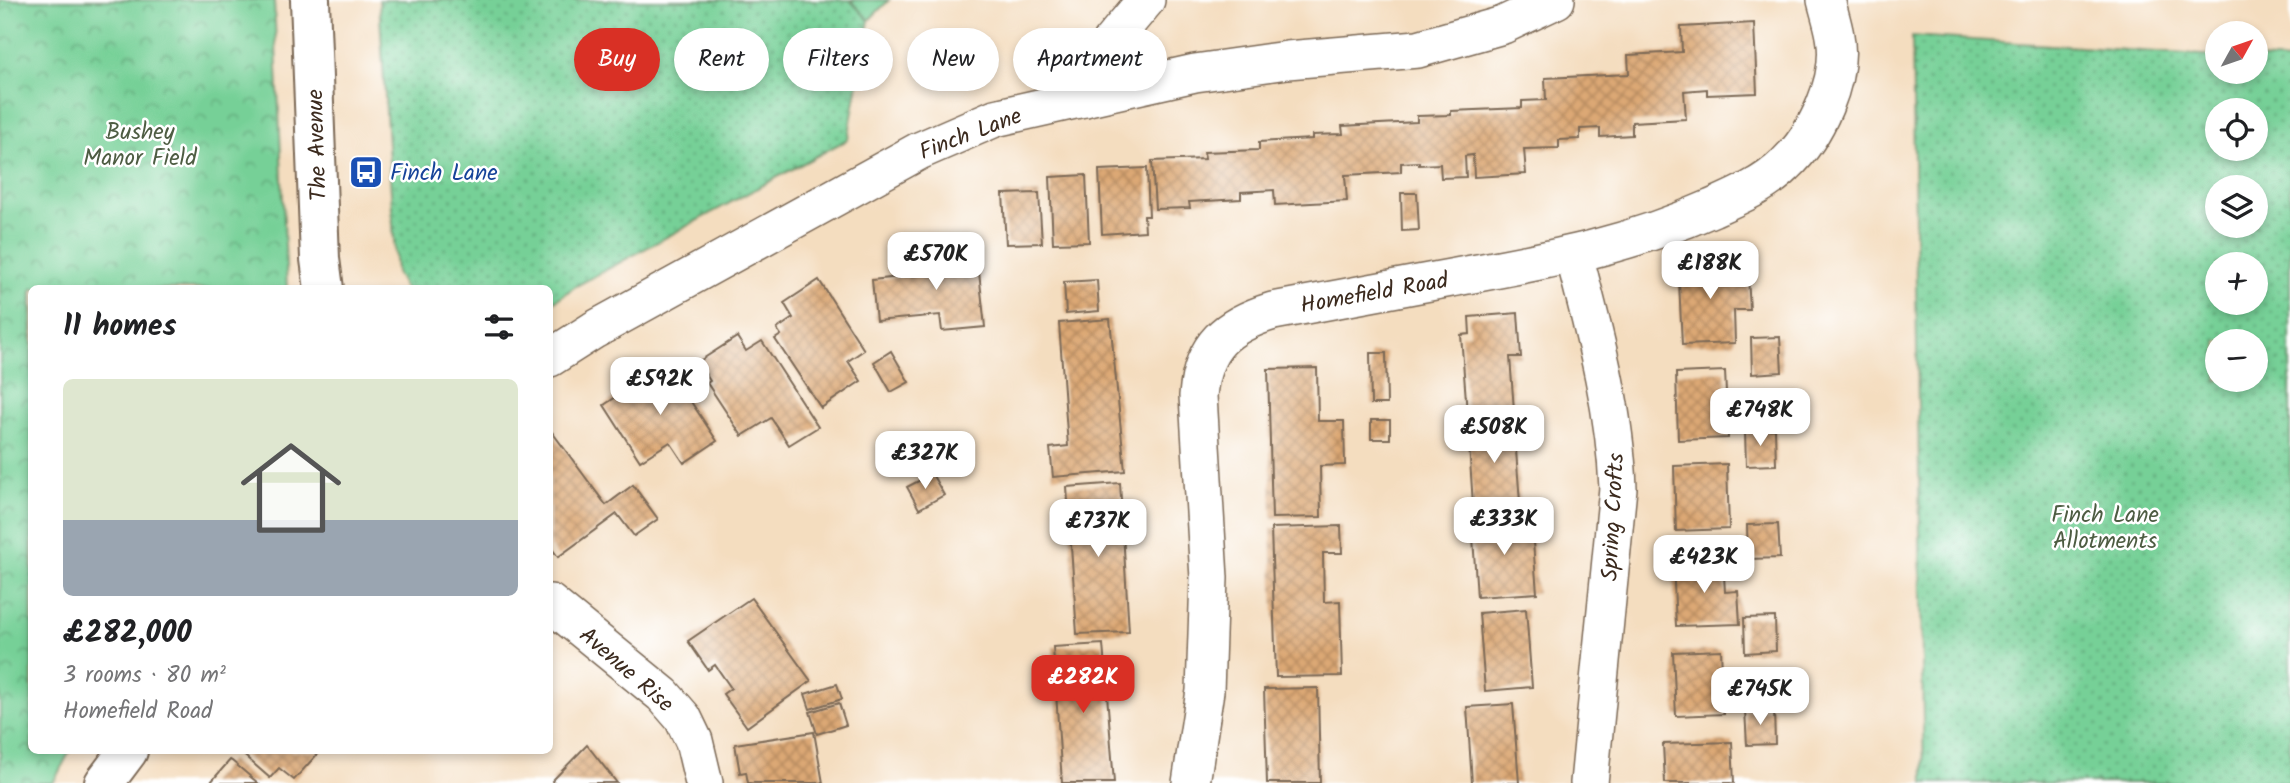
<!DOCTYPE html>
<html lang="en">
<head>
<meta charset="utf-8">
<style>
	body { margin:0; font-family:Kalam,sans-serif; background:#f6f6f6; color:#202124; height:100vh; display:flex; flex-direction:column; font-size:26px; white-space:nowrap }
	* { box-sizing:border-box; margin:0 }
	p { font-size:23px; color:#757577 }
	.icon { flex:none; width:38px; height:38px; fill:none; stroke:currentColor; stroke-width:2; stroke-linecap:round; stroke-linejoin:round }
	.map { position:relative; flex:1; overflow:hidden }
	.sheet { position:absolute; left:28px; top:285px; width:525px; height:469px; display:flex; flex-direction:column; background:#fff; border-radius:10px; box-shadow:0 4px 10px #0003 }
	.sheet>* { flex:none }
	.hud { position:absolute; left:574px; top:28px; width:665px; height:63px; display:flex; gap:14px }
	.needle { width:46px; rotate:50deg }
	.tools { position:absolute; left:2205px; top:21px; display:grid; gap:14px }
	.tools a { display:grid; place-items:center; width:63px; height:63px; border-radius:50%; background:#fff; box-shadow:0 4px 10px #0003; font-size:35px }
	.price { position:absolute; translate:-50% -60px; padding:0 16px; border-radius:14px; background:#fff; color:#222; font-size:23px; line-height:46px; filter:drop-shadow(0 2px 4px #0008) }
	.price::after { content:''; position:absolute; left:50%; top:42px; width:21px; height:16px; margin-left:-10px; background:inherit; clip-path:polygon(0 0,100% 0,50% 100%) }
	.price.selected { background:#d93025; color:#fff }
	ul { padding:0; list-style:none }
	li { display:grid; align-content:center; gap:14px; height:371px; padding:0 35px }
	li span { display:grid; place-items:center; height:217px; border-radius:10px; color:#555 }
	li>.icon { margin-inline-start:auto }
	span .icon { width:126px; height:126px; fill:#fffc; stroke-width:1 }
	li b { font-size:30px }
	h2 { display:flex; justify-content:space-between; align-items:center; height:84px; padding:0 35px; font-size:30px }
	.chip { padding:0 24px; border-radius:32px; background:#fff; box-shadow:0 4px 10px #0003; font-size:24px; line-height:63px }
	.chip.selected { background:#d93025; color:#fff }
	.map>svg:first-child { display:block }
	.grass { fill:url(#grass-dots); stroke:#587d5a; stroke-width:2; fill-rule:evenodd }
	.park { fill:url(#park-crowns); stroke:#587d5a; stroke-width:2 }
	.pitch { fill:#76d097; stroke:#587d5a; stroke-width:2 }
	.building { fill:url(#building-cross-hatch) }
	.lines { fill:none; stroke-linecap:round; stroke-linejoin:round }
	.minor-casing { stroke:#7c6956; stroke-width:40 }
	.tertiary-casing { stroke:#7c6956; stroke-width:42 }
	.minor { stroke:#fff; stroke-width:37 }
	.tertiary { stroke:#fff; stroke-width:38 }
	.labels { text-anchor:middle; stroke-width:5; stroke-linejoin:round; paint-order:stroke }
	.park-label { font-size:23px; fill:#4d5c42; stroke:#fff }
	.street-label { font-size:23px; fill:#3b2a1e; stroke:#fff }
	.transit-label { font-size:23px; fill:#164399; stroke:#fff; text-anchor:start }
</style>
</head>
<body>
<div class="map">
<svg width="2290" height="783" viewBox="0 0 2290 783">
	<defs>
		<pattern id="grass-dots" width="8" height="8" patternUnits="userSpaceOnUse" patternTransform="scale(1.75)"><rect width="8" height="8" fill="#76d097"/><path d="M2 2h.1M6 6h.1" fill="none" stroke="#62a97b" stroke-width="1.8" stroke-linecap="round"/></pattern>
		<pattern id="park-crowns" width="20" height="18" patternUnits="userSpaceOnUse" patternTransform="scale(1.75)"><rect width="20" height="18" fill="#76d097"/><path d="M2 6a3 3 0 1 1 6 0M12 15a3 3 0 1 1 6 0" fill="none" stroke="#62a97b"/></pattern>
		<pattern id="building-cross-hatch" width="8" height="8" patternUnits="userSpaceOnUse" patternTransform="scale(1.75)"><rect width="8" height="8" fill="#dca874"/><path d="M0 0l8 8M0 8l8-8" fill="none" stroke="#b4895f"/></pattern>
	</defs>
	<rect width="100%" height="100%" fill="#fff"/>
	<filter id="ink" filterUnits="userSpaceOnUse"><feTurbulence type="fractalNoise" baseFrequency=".0143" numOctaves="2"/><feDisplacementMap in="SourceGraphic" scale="14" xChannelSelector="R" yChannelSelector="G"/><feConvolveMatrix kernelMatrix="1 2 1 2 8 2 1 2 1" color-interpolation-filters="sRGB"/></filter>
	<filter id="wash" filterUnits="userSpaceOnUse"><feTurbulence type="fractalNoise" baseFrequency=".00686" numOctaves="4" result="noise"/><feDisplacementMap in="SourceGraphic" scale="28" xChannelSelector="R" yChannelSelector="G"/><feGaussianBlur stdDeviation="1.57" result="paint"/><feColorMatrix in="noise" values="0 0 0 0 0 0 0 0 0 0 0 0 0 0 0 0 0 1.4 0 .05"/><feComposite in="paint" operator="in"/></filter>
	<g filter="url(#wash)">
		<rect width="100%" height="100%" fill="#f4ddbf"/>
		<g class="grass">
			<path d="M 379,0 L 850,0 L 869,20 L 848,139 L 576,286 L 550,304 L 550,289 L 405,289 L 396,273 Z"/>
			<path d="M 1912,36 L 2217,56 L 2217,72 L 2256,72 L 2256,59 L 2290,61 L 2290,783 L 1924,783 ZM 2217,110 L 2256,110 L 2256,149 L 2217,149 ZM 2217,187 L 2256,187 L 2256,226 L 2217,226 ZM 2217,264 L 2256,264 L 2256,303 L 2217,303 ZM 2217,341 L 2256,341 L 2256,380 L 2217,380 Z"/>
		</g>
		<path class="park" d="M 0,0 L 274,0 L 287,289 L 32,289 L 32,751 L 70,751 L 53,783 L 0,783 Z"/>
		<path class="pitch" d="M 850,0 L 889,0 L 869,20 Z"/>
		<g id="blocks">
			<g class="building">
				<path d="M 1754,23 L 1757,93 L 1707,95 L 1707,89 L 1684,91 L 1686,119 L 1632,122 L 1632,135 L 1600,137 L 1600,128 L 1580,129 L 1580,139 L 1559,140 L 1559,148 L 1524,149 L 1526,174 L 1474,177 L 1473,155 L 1465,156 L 1466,177 L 1441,178 L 1440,164 L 1419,165 L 1419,162 L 1401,163 L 1401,172 L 1345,175 L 1347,201 L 1275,205 L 1274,190 L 1241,192 L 1241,199 L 1189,202 L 1190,208 L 1155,209 L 1152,161 L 1205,159 L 1204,152 L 1259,150 L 1259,142 L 1312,139 L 1312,135 L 1343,134 L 1342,126 L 1417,122 L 1417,116 L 1451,115 L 1451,111 L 1522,108 L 1522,101 L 1546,100 L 1545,78 L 1629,74 L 1628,55 L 1682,52 L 1681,27 Z"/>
				<path d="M 1147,168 L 1149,216 L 1144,216 L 1145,231 L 1102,234 L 1099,170 Z"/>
				<path d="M 1086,175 L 1089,242 L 1053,243 L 1050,177 Z"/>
				<path d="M 1039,193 L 1042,243 L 1006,244 L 1003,194 Z"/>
				<path d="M 1401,193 L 1417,193 L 1419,230 L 1402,231 Z"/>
				<path d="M 976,245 L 985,327 L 942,331 L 940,315 L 876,321 L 872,280 L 938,273 L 935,249 Z"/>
				<path d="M 1731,258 L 1732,278 L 1748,277 L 1750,310 L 1734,310 L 1735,343 L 1682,345 L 1678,260 Z"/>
				<path d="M 819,280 L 864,350 L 848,361 L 861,381 L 821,408 L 775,339 L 781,335 L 777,329 L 793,318 L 784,303 Z"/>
				<path d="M 1097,280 L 1099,311 L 1066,314 L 1064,282 Z"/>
				<path d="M 1518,313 L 1521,357 L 1510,357 L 1514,410 L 1467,413 L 1461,335 L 1470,334 L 1469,317 Z"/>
				<path d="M 1110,319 L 1125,471 L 1053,477 L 1050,448 L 1068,446 L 1059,323 Z"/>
				<path d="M 737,337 L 746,351 L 762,341 L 818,427 L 789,445 L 771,418 L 742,436 L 707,383 L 710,381 L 698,362 Z"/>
				<path d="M 1780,337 L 1782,372 L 1752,374 L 1751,338 Z"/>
				<path d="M 891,351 L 909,382 L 891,392 L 874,362 Z"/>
				<path d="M 1370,353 L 1386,353 L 1387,404 L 1371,404 Z"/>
				<path d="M 666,364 L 717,441 L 684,463 L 670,442 L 640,461 L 604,405 Z"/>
				<path d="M 1317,368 L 1318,421 L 1344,421 L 1345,465 L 1320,466 L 1321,517 L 1272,518 L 1268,369 Z"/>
				<path d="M 1725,371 L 1728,438 L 1678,440 L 1676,373 Z"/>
				<rect x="1371" y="420" width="19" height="19"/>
				<path d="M 1514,425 L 1520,502 L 1473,505 L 1468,429 Z"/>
				<path d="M 1775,429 L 1776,465 L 1746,466 L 1745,430 Z"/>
				<path d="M 552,432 L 606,505 L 633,485 L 658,519 L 634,536 L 617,514 L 558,557 L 550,546 L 550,433 Z"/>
				<path d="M 1727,464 L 1729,529 L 1676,531 L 1674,466 Z"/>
				<path d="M 932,474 L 944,495 L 919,509 L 907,487 Z"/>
				<path d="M 1120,483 L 1129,632 L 1077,634 L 1067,487 Z"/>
				<path d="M 1531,517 L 1537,593 L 1477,597 L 1472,522 Z"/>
				<path d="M 1778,524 L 1780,558 L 1748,559 L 1747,525 Z"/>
				<path d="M 1341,526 L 1342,553 L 1323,553 L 1324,602 L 1340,601 L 1342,676 L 1276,677 L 1271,528 Z"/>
				<path d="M 1723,560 L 1725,592 L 1738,591 L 1740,624 L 1676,626 L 1673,562 Z"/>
				<path d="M 751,598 L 811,681 L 747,727 L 723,694 L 731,688 L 715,665 L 708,670 L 688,641 Z"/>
				<path d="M 1526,609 L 1532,687 L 1485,691 L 1479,613 Z"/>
				<path d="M 1775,617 L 1776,651 L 1745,653 L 1744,618 Z"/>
				<path d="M 1103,644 L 1114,783 L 1062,783 L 1053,647 Z"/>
				<path d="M 1721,650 L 1724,714 L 1676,716 L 1673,652 Z"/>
				<path d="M 837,684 L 842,699 L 810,709 L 805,694 Z"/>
				<path d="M 1318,688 L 1320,783 L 1267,783 L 1264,689 Z"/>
				<path d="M 839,703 L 846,725 L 817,734 L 810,712 Z"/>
				<path d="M 1513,704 L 1519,783 L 1472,783 L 1467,707 Z"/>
				<path d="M 1774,709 L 1775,744 L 1747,745 L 1745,710 Z"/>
				<path d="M 814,732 L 823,783 L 748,783 L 746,772 L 740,773 L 735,744 Z"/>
				<path d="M 1732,742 L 1734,783 L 1665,783 L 1663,744 Z"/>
				<path d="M 587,745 L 617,783 L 553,783 L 552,781 Z"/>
				<path d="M 239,751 L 320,751 L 294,780 L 279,768 L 270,778 Z"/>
				<path d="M 230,760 L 232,761 L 258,783 L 210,783 Z"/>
			</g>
		</g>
	</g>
	<g filter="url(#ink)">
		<use href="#blocks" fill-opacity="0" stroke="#7c6956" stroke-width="2"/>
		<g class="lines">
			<g class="minor-casing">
				<g id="minor">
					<path d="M 1085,98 L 1110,43 L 1146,0"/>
					<path d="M 1574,255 C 1594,332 1615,408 1618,488 L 1589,783"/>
					<path d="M 550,358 L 594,330 L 919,151 L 995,118 L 1195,73 L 1287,60 L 1418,49 L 1503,25 L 1556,0"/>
					<path d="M 550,603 L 663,695 L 683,718 L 694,741 L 704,783"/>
					<path d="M 1191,783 L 1205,691 L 1209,578 L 1198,396 C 1202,345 1227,325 1273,311 C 1338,299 1402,287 1467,275 C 1555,259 1629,245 1712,208 C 1737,197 1765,185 1785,165 C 1816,136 1843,79 1835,36 C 1833,24 1829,12 1826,0"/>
				</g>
			</g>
			<g class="tertiary-casing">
				<g id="tertiary">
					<path d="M 310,0 L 320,259 L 324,289"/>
					<path d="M 104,783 L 128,751"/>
				</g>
			</g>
			<use href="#minor" class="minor"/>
			<use href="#tertiary" class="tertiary"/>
		</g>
	</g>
	<defs>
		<g id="bus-square" transform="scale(1.75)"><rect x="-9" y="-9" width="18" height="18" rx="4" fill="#1a4fb4" stroke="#fff"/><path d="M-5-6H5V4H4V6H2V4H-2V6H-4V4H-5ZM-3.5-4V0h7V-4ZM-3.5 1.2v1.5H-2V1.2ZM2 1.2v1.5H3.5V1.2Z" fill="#fff"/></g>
	</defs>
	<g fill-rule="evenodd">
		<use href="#bus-square" x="366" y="172"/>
	</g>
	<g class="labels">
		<g class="park-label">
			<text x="140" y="139">Bushey<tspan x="140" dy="26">Manor Field</tspan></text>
			<text x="2105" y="522">Finch Lane<tspan x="2105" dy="26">Allotments</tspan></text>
		</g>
		<g class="street-label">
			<text transform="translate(970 133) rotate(-21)" y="8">Finch Lane</text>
			<text transform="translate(316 145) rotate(-92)" y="8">The Avenue</text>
			<text transform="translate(1374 292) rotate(-10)" y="8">Homefield Road</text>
			<text transform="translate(1612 517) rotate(-87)" y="8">Spring Crofts</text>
			<text transform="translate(627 669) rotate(41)" y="8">Avenue Rise</text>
		</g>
		<g class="transit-label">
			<text x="390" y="180">Finch Lane</text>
		</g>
	</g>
</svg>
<div class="tools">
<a><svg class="needle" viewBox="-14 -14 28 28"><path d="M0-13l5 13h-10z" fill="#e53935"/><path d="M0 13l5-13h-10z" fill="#757577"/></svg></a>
<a><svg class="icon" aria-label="locate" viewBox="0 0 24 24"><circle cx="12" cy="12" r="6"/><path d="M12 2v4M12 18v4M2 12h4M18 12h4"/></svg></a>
<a><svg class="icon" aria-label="layers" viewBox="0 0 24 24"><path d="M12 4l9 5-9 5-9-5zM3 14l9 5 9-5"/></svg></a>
<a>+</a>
<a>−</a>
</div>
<b class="price" style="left:936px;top:292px">£570K</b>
<b class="price" style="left:1710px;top:301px">£188K</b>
<b class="price" style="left:660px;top:417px">£592K</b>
<b class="price" style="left:1760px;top:448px">£748K</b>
<b class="price" style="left:1494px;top:465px">£508K</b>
<b class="price" style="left:925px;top:491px">£327K</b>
<b class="price" style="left:1504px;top:557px">£333K</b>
<b class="price" style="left:1098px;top:559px">£737K</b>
<b class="price" style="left:1704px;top:595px">£423K</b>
<b class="price selected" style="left:1083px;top:715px">£282K</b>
<b class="price" style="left:1760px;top:727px">£745K</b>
<div class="hud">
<a class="chip selected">Buy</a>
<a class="chip">Rent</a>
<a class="chip">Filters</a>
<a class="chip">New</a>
<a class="chip">Apartment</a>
</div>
<section class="sheet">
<h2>11 homes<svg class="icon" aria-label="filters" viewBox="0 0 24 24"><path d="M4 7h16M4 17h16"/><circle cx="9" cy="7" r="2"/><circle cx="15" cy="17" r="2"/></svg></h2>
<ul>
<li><span style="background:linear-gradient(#dfe7d0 65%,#9aa5b1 0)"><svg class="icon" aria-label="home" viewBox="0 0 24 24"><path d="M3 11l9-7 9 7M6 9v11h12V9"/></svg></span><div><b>£282,000</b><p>3 rooms · 80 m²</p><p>Homefield Road</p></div></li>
</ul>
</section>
</div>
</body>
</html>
